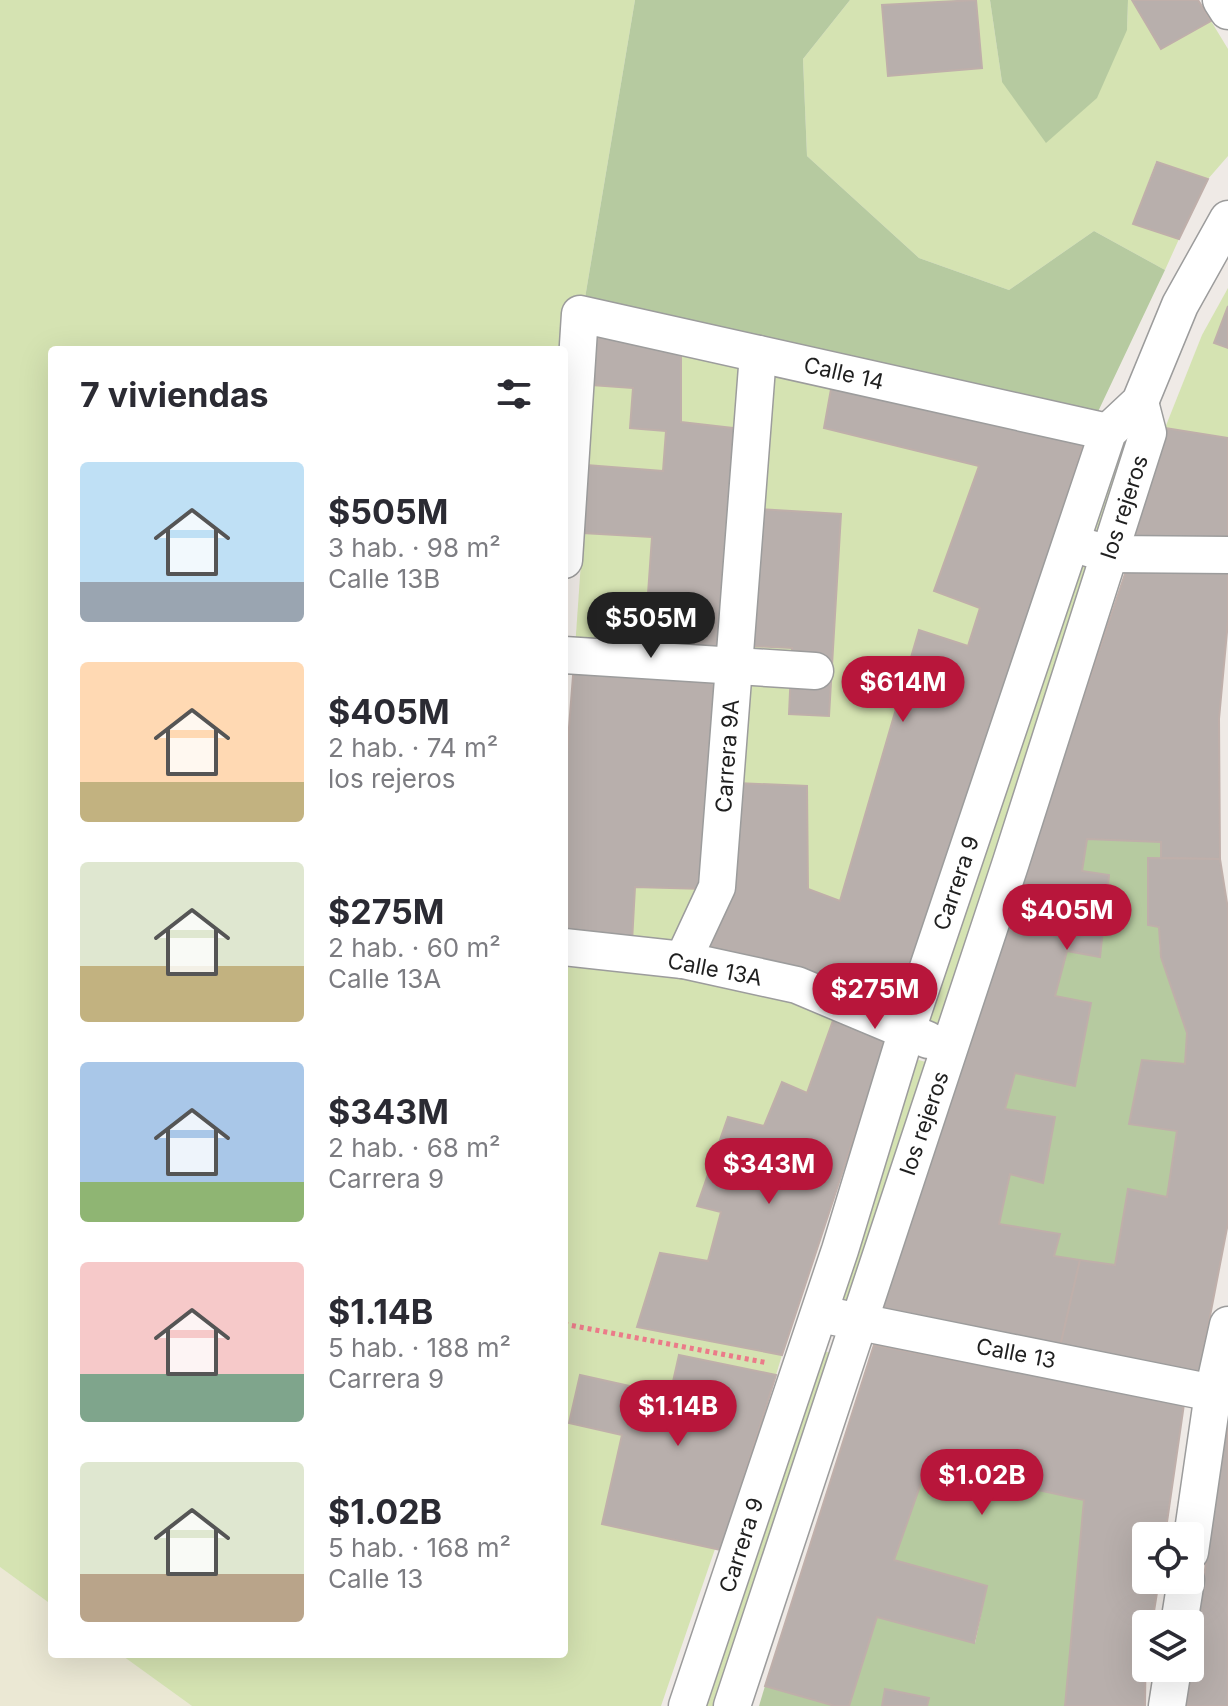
<!DOCTYPE html>
<html lang="es">
<head>
<meta charset="utf-8">
<style>
	body { margin:0; font-family:Inter,sans-serif; background:#f7f7f7; color:#2b2b33; height:100vh; display:flex; flex-direction:column; font-size:30px; white-space:nowrap }
	* { box-sizing:border-box; margin:0 }
	p { font-size:26px; color:#7c7c81 }
	.icon { flex:none; width:44px; height:44px; fill:none; stroke:currentColor; stroke-width:2; stroke-linecap:round; stroke-linejoin:round }
	.map { position:relative; flex:1; overflow:hidden }
	.panel { position:absolute; left:48px; top:346px; width:520px; height:1312px; display:flex; flex-direction:column; background:#fff; border-radius:8px; box-shadow:0 8px 32px #0002 }
	.panel>* { flex:none }
	.tools { position:absolute; left:1132px; top:1522px; display:grid; gap:16px }
	.tools a { display:grid; place-items:center; width:72px; height:72px; border-radius:8px; background:#fff; box-shadow:0 8px 32px #0002; font-size:40px }
	.price { position:absolute; translate:-50% -68px; padding:0 18px; border-radius:28px; background:#b8163b; color:#fff; font-size:26px; line-height:52px; filter:drop-shadow(0 2px 4px #0008) }
	.price::after { content:''; position:absolute; left:50%; top:48px; width:24px; height:18px; margin-left:-12px; background:inherit; clip-path:polygon(0 0,100% 0,50% 100%) }
	.price.active { background:#222; color:#fff }
	ul { padding:0; list-style:none }
	li { display:flex; align-items:center; gap:24px; height:200px; padding:0 32px }
	li span { display:grid; place-items:center; flex:none; width:224px; height:160px; border-radius:8px; color:#555 }
	li>.icon { margin-inline-start:auto }
	span .icon { width:96px; height:96px; fill:#fffc; stroke-width:1 }
	li b { font-size:34px }
	h2 { display:flex; justify-content:space-between; align-items:center; height:96px; padding:0 32px; font-size:34px }
	.map>svg:first-child { display:block }
	.farmland { fill:#ebe8d4 }
	.grass { fill:#d5e3b2 }
	.forest { fill:#b6caa0 }
	.building { fill:#b8afac; stroke:#bfafaa; stroke-width:2 }
	.lines { fill:none; stroke-linecap:round; stroke-linejoin:round }
	.minor-casing { stroke:#9c9c9c; stroke-width:39 }
	.path { stroke:#eb7b89; stroke-width:5; stroke-dasharray:4 4; stroke-linecap:butt }
	.minor { stroke:#fff; stroke-width:36 }
	.labels { text-anchor:middle; stroke-width:8; stroke-linejoin:round; paint-order:stroke }
	.street-label { font-size:22px; fill:#1f1f1f; stroke:#fff }
</style>
</head>
<body>
<div class="map">
<svg width="1228" height="1706" viewBox="0 0 1228 1706">
	<rect width="100%" height="100%" fill="#efeae6"/>
	<path class="farmland" d="M 0,1567 L 52,1605 L 52,1654 L 120,1654 L 192,1706 L 0,1706 Z"/>
	<g class="grass">
		<path d="M 0,0 L 635,0 L 584,304 L 563,350 L 52,350 L 52,1605 L 0,1567 Z"/>
		<path d="M 850,0 L 990,0 L 1002,82 L 1127,30 L 1128,0 L 1132,0 L 1161,49 L 1211,21 L 1228,49 L 1228,156 L 1208,179 L 1156,162 L 1133,224 L 1179,239 L 1165,270 L 1094,231 L 1009,290 L 919,258 L 807,156 L 803,59 Z"/>
		<path d="M 1228,288 L 1228,438 L 1165,428 L 1202,335 Z"/>
		<path d="M 681,349 L 741,362 L 741,429 L 681,422 Z"/>
		<path d="M 767,370 L 833,378 L 979,466 L 934,591 L 980,608 L 968,646 L 919,631 L 840,901 L 808,889 L 806,786 L 737,783 L 751,646 L 792,648 L 789,714 L 829,716 L 841,515 L 759,509 Z"/>
		<path d="M 592,385 L 633,388 L 666,431 L 663,471 L 587,465 Z"/>
		<path d="M 1118,433 L 1135,437 L 1103,538 L 1083,533 Z"/>
		<path d="M 583,533 L 652,537 L 643,665 L 574,663 Z"/>
		<path d="M 1079,555 L 1095,562 L 943,1031 L 923,1024 Z"/>
		<path d="M 635,887 L 704,889 L 680,943 L 632,942 Z"/>
		<path d="M 564,967 L 625,970 L 775,992 L 835,1015 L 807,1093 L 764,1126 L 728,1117 L 721,1212 L 708,1261 L 660,1254 L 638,1326 L 782,1355 L 776,1375 L 680,1355 L 670,1395 L 580,1376 L 569,1423 L 622,1435 L 602,1524 L 715,1549 L 661,1706 L 192,1706 L 120,1654 L 564,1654 Z"/>
		<path d="M 912,1058 L 929,1063 L 851,1306 L 835,1302 Z"/>
		<path d="M 816,1349 L 834,1354 L 717,1706 L 700,1706 Z"/>
	</g>
	<g class="forest">
		<path d="M 635,0 L 850,0 L 803,59 L 807,156 L 919,258 L 1009,290 L 1094,231 L 1165,270 L 1095,418 L 584,304 Z"/>
		<path d="M 990,0 L 1128,0 L 1127,30 L 1097,98 L 1046,143 L 1002,82 Z"/>
		<path d="M 1087,839 L 1161,842 L 1161,858 L 1148,858 L 1148,925 L 1159,927 L 1160,953 L 1187,1033 L 1185,1064 L 1142,1060 L 1129,1124 L 1177,1131 L 1167,1197 L 1128,1190 L 1115,1265 L 1054,1256 L 1059,1234 L 999,1224 L 1010,1174 L 1043,1182 L 1055,1118 L 1005,1109 L 1015,1073 L 1075,1085 L 1091,1003 L 1055,996 L 1067,951 Z"/>
		<path d="M 927,1466 L 1084,1500 L 1065,1706 L 849,1706 L 877,1617 L 975,1643 L 987,1586 L 894,1560 Z"/>
		<path d="M 765,1686 L 835,1706 L 759,1706 Z"/>
	</g>
	<g class="building">
		<path d="M 976,0 L 982,68 L 888,76 L 882,5 Z"/>
		<path d="M 1132,0 L 1198,0 L 1211,21 L 1161,49 Z"/>
		<path d="M 1157,162 L 1208,179 L 1179,239 L 1133,224 Z"/>
		<path d="M 1228,306 L 1228,348 L 1214,343 Z"/>
		<path d="M 594,331 L 681,349 L 681,422 L 741,429 L 704,889 L 635,887 L 632,942 L 564,936 L 564,792 L 574,663 L 643,665 L 652,537 L 583,533 L 587,465 L 663,471 L 666,431 L 630,428 L 633,388 L 592,385 Z"/>
		<path d="M 833,378 L 1085,440 L 900,1013 L 703,953 L 737,783 L 807,786 L 808,889 L 840,901 L 919,630 L 968,646 L 980,608 L 934,591 L 979,466 L 824,428 Z"/>
		<path d="M 1165,428 L 1228,438 L 1228,542 L 1126,541 Z"/>
		<path d="M 759,509 L 841,514 L 829,716 L 789,714 L 792,648 L 751,646 Z"/>
		<path d="M 1129,562 L 1228,567 L 1228,621 L 1219,719 L 1220,859 L 1161,858 L 1161,842 L 1087,839 L 1082,871 L 1109,875 L 1100,957 L 1067,951 L 1055,996 L 1091,1003 L 1075,1086 L 1015,1073 L 1005,1109 L 1055,1117 L 1043,1183 L 1010,1174 L 999,1224 L 1060,1234 L 1054,1256 L 1080,1260 L 1060,1347 L 877,1311 Z"/>
		<path d="M 1148,858 L 1220,859 L 1228,909 L 1228,1223 L 1199,1373 L 1060,1347 L 1080,1260 L 1115,1265 L 1128,1189 L 1167,1197 L 1177,1131 L 1129,1124 L 1142,1060 L 1185,1064 L 1187,1033 L 1161,957 L 1159,927 L 1148,925 Z"/>
		<path d="M 835,1015 L 887,1037 L 782,1355 L 637,1327 L 660,1253 L 708,1261 L 721,1212 L 697,1206 L 728,1117 L 764,1126 L 782,1082 L 807,1093 Z"/>
		<path d="M 874,1345 L 1184,1404 L 1165,1536 L 1146,1536 L 1146,1580 L 1159,1580 L 1152,1624 L 1146,1624 L 1145,1706 L 1065,1706 L 1084,1500 L 927,1466 L 894,1560 L 987,1586 L 974,1643 L 877,1617 L 849,1706 L 835,1706 L 765,1686 Z"/>
		<path d="M 679,1355 L 776,1375 L 721,1550 L 602,1524 L 622,1435 L 569,1423 L 580,1375 L 670,1395 Z"/>
		<path d="M 1228,1405 L 1228,1706 L 1186,1706 Z"/>
		<path d="M 885,1689 L 929,1698 L 927,1706 L 882,1706 Z"/>
	</g>
	<g class="lines">
		<g class="minor-casing">
			<g id="minor">
				<path d="M 1221,0 L 1228,11"/>
				<path d="M 1088,548 L 1109,554 L 1228,555"/>
				<path d="M 564,560 L 580,314 L 1108,432"/>
				<path d="M 564,655 L 815,671"/>
				<path d="M 564,947 L 683,960 L 797,985 L 928,1040"/>
				<path d="M 683,960 L 717,887 L 758,354"/>
				<path d="M 835,1317 L 1213,1393"/>
				<path d="M 1190,1552 L 1213,1393 L 1228,1325"/>
				<path d="M 1179,1624 L 1186,1580"/>
				<path d="M 687,1706 L 840,1250 L 907,1030 L 1108,432 L 1140,402 L 1180,305 L 1228,219"/>
				<path d="M 732,1706 L 1011,862 L 1148,433 L 1140,402"/>
				<path d="M 1167,1706 L 1173,1668"/>
			</g>
		</g>
		<path class="path" d="M 564,1324 L 768,1363"/>
		<use href="#minor" class="minor"/>
	</g>
	<g class="labels">
		<g class="street-label">
			<text transform="translate(844 373) rotate(13)" y="8">Calle 14</text>
			<text transform="translate(1124 507) rotate(-72)" y="8">los rejeros</text>
			<text transform="translate(727 756) rotate(-86)" y="8">Carrera 9A</text>
			<text transform="translate(956 883) rotate(-71)" y="8">Carrera 9</text>
			<text transform="translate(715 969) rotate(11)" y="8">Calle 13A</text>
			<text transform="translate(924 1123) rotate(-71)" y="8">los rejeros</text>
			<text transform="translate(1016 1353) rotate(11)" y="8">Calle 13</text>
			<text transform="translate(741 1545) rotate(-72)" y="8">Carrera 9</text>
		</g>
	</g>
</svg>
<div class="tools">
<a><svg class="icon" aria-label="locate" viewBox="0 0 24 24"><circle cx="12" cy="12" r="6"/><path d="M12 2v4M12 18v4M2 12h4M18 12h4"/></svg></a>
<a><svg class="icon" aria-label="layers" viewBox="0 0 24 24"><path d="M12 4l9 5-9 5-9-5zM3 14l9 5 9-5"/></svg></a>
</div>
<b class="price active" style="left:651px;top:660px">$505M</b>
<b class="price" style="left:903px;top:724px">$614M</b>
<b class="price" style="left:1067px;top:952px">$405M</b>
<b class="price" style="left:875px;top:1031px">$275M</b>
<b class="price" style="left:769px;top:1206px">$343M</b>
<b class="price" style="left:678px;top:1448px">$1.14B</b>
<b class="price" style="left:982px;top:1517px">$1.02B</b>
<section class="panel">
<h2>7 viviendas<svg class="icon" aria-label="filters" viewBox="0 0 24 24"><path d="M4 7h16M4 17h16"/><circle cx="9" cy="7" r="2"/><circle cx="15" cy="17" r="2"/></svg></h2>
<ul>
<li><span style="background:linear-gradient(#bfe0f5 75%,#9aa5b1 0)"><svg class="icon" aria-label="home" viewBox="0 0 24 24"><path d="M3 11l9-7 9 7M6 9v11h12V9"/></svg></span><div><b>$505M</b><p>3 hab. · 98 m²</p><p>Calle 13B</p></div></li>
<li><span style="background:linear-gradient(#ffd9b3 75%,#c2b280 0)"><svg class="icon" aria-label="home" viewBox="0 0 24 24"><path d="M3 11l9-7 9 7M6 9v11h12V9"/></svg></span><div><b>$405M</b><p>2 hab. · 74 m²</p><p>los rejeros</p></div></li>
<li><span style="background:linear-gradient(#dfe7d0 65%,#c2b280 0)"><svg class="icon" aria-label="home" viewBox="0 0 24 24"><path d="M3 11l9-7 9 7M6 9v11h12V9"/></svg></span><div><b>$275M</b><p>2 hab. · 60 m²</p><p>Calle 13A</p></div></li>
<li><span style="background:linear-gradient(#a9c7e8 75%,#8fb573 0)"><svg class="icon" aria-label="home" viewBox="0 0 24 24"><path d="M3 11l9-7 9 7M6 9v11h12V9"/></svg></span><div><b>$343M</b><p>2 hab. · 68 m²</p><p>Carrera 9</p></div></li>
<li><span style="background:linear-gradient(#f6c9c9 70%,#7fa58c 0)"><svg class="icon" aria-label="home" viewBox="0 0 24 24"><path d="M3 11l9-7 9 7M6 9v11h12V9"/></svg></span><div><b>$1.14B</b><p>5 hab. · 188 m²</p><p>Carrera 9</p></div></li>
<li><span style="background:linear-gradient(#dfe7d0 70%,#b9a48a 0)"><svg class="icon" aria-label="home" viewBox="0 0 24 24"><path d="M3 11l9-7 9 7M6 9v11h12V9"/></svg></span><div><b>$1.02B</b><p>5 hab. · 168 m²</p><p>Calle 13</p></div></li>
</ul>
</section>
</div>
</body>
</html>
